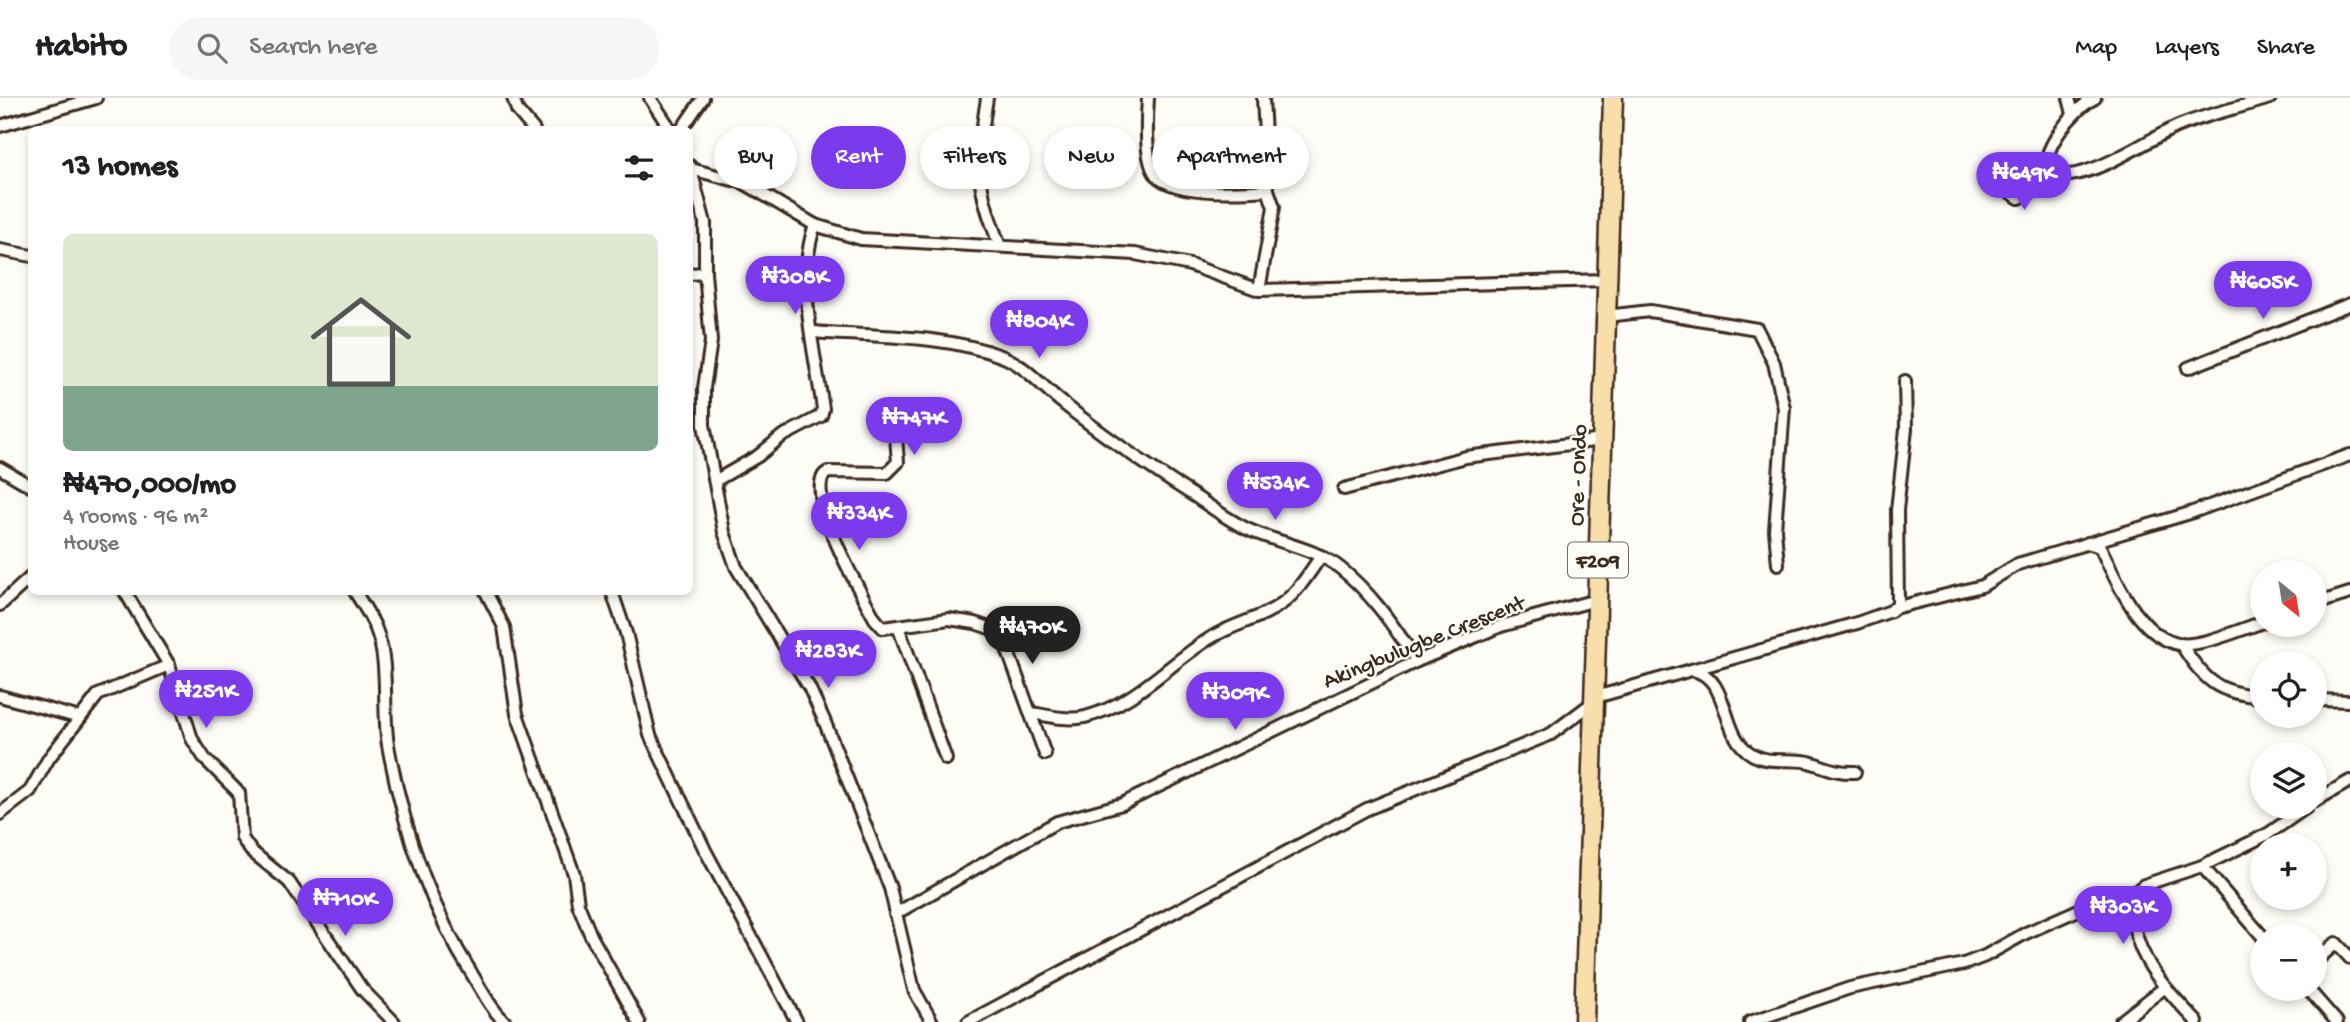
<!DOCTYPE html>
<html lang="en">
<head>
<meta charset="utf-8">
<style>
	body { margin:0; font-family:"Gochi Hand",sans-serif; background:#f6f6f6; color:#202124; height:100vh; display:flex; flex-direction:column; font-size:26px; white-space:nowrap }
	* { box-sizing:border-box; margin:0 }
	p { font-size:23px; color:#757577 }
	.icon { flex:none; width:38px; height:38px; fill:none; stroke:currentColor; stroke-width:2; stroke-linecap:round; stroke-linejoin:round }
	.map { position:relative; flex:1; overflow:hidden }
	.sheet { position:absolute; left:28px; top:28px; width:665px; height:469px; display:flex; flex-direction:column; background:#fff; border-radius:10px; box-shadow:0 4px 10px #0003 }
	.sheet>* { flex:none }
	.hud { position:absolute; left:714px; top:28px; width:665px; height:63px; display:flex; gap:14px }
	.needle { width:46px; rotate:150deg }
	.buttons { position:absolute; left:2250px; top:462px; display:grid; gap:14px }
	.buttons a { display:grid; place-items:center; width:77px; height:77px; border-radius:50%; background:#fff; box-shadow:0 4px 10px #0003; font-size:35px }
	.price { position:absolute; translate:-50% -60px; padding:0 16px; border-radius:24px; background:#7c3aed; color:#fff; font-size:23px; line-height:46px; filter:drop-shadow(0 2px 4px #0008) }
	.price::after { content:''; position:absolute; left:50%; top:42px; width:21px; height:16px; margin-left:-10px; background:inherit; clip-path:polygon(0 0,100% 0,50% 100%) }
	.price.current { background:#222; color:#fff }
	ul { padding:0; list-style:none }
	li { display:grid; align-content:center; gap:14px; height:371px; padding:0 35px }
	li span { display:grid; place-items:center; height:217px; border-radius:10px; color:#555 }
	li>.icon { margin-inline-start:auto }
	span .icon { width:126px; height:126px; fill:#fffc; stroke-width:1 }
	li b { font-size:30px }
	h2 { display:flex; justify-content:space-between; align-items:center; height:84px; padding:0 35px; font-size:30px }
	.pill { padding:0 24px; border-radius:32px; background:#fff; box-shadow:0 4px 10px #0003; font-size:24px; line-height:63px }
	.pill.current { background:#7c3aed; color:#fff }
	header { display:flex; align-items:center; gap:42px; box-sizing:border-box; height:98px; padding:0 35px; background:#fff; border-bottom:2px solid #e0e0e0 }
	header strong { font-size:33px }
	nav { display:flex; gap:38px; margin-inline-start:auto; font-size:24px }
	.search { width:490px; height:63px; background:#f6f6f6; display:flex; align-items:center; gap:18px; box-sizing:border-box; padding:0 24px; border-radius:38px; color:#757577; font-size:26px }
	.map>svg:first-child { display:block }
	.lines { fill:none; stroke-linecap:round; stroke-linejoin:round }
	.street-casing { stroke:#3b2a1e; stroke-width:16 }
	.primary-casing { stroke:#3b2a1e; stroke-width:23 }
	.street { stroke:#fdfcf7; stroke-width:10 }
	.primary { stroke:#f8deab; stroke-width:18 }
	.labels { text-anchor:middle; stroke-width:5; stroke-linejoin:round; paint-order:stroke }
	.shield { fill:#fdfcf7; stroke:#75695f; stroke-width:2 }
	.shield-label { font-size:21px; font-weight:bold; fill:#3b2a1e }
	.street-label { font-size:23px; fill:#3b2a1e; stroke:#fdfcf7 }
</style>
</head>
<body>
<header>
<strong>Habito</strong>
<div class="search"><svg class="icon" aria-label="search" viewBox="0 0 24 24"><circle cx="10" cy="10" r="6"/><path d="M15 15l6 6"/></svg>Search here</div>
<nav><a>Map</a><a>Layers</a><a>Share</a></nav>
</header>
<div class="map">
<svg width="2350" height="924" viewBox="0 0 2350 924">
	<rect width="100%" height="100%" fill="#fdfcf7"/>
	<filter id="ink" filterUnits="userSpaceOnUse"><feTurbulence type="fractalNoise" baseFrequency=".0143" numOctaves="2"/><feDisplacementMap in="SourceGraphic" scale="14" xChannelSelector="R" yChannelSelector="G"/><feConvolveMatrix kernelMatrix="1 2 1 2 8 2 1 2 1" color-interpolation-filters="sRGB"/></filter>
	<g filter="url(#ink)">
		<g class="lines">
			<g class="street-casing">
				<g id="street">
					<path d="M 513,0 L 517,12 L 534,32"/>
					<path d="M 650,0 L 671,32"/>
					<path d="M 987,0 C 977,67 974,83 1000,148"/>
					<path d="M 1148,0 C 1147,19 1143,67 1159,80 C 1181,97 1241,94 1268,92"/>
					<path d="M 2069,0 L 2073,16"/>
					<path d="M 0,28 L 96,0"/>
					<path d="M 681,32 L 703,0"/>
					<path d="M 690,68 L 705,125 L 705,175 L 711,243 L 704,290 L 704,327 L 724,434 L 736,469 L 809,589 L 824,622 L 890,790 L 914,892 L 932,924"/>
					<path d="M 691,71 L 744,85 L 815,127 L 861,141 L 1135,156 L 1190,167 L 1259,192 L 1607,182"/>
					<path d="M 2047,77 C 2088,85 2139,46 2176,29 C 2206,16 2239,10 2270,0"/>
					<path d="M 2047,77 C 2039,53 2074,10 2095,0"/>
					<path d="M 1996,85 L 2019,100 L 2033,93 L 2047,77"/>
					<path d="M 0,152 L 32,158"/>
					<path d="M 690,176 L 705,175"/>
					<path d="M 1259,192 L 1274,109 L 1268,92 L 1263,0"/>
					<path d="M 1606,218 L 1650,213 L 1757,231 L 1774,265 L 1784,310 L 1775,432 L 1778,466"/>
					<path d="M 813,234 C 875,239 942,236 1001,258 C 1026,267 1043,290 1064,306 C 1105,339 1149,369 1193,397 C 1211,409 1228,422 1247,431 C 1277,445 1313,449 1340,470 C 1372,495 1394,529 1417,563"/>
					<path d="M 2188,270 L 2350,206"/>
					<path d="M 896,339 L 898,364 L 887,375 L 828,374 C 799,388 863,499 875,521 L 883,530 L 949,521 L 975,525 L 1001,534 L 1045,656"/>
					<path d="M 0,370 L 32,389"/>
					<path d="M 715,383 L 758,358 L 781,339 L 821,318 L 823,311 C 815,254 795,183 815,127"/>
					<path d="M 1344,391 L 1466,359 L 1602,342"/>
					<path d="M 2088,445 L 2100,449 C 2116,481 2136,533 2174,545 C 2195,552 2242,531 2263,524"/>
					<path d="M 125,494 L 169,567 L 192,641 L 205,661 L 239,695 L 242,740 L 251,753 L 289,784 L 362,891 L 394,924"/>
					<path d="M 355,494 C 362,505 371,518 376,531 C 390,566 382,610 388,647 C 403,729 428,806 472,876 C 482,893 491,911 505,924"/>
					<path d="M 486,494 L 504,529 L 517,616 L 574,776 L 578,806 L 591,838 L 639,924"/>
					<path d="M 612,494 L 626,535 L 650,637 L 705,752 L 797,924"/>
					<path d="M 2315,506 L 2350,495"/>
					<path d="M 0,507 L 32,478"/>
					<path d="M 1894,510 L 1982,488 L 2018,466 L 2190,415 L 2350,357"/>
					<path d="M 898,528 L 946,661"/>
					<path d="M 2181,546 C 2205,584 2218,595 2263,599"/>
					<path d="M 1692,572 C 1727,578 1722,628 1743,649 C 1762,669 1785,659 1809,664 C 1826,669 1837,675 1855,674"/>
					<path d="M 0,598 L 80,620"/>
					<path d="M 1596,599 L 1857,525 L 1891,513 L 1898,506 L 1897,412 L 1906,331 L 1905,283"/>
					<path d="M 2315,602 L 2350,603"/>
					<path d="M 1032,615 C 1049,618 1068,623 1085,619 C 1135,607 1170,564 1212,539 C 1235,525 1262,521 1284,504 C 1299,492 1310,474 1321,458"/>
					<path d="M 2315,703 L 2350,683"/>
					<path d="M 0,716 L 30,693 L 49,660 L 98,597 L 169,567"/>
					<path d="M 2202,768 L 2263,839"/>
					<path d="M 2135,794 C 2123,848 2163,888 2197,924"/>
					<path d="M 895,816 L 1057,724 L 1122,706 L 1417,563 L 1501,528 L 1596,502"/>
					<path d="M 2315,864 L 2336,845 L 2350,860"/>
					<path d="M 2308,891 L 2337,924"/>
					<path d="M 968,924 L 1367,711 L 1551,636 L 1595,603"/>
					<path d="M 1750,924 L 1850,890 L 1964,866 L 1985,858 L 2026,835 L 2110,798 L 2135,794 L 2144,787 L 2202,768 L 2268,736 L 2307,709"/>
					<path d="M 2120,924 L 2164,890"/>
				</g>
			</g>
			<g class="primary-casing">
				<path id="primary" d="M 1584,924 L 1613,0"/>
			</g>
			<use href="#street" class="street"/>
			<use href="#primary" class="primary"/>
		</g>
	</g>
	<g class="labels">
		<rect class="shield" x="1568" y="444.5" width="60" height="35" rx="5"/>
		<g class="shield-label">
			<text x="1598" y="469">F209</text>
		</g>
		<g class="street-label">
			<text transform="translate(1576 377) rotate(-88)" y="8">Ore - Ondo</text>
			<text transform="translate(1423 542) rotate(-22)" y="8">Akingbulugbe Crescent</text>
		</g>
	</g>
</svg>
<div class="buttons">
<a><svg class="needle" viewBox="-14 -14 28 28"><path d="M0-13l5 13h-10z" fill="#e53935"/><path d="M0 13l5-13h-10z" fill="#757577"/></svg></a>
<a><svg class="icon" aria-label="locate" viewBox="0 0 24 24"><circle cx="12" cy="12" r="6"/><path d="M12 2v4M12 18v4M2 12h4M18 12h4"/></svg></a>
<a><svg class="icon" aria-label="layers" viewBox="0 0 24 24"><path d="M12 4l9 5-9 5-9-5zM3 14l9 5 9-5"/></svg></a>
<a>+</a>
<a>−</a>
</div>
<b class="price" style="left:2024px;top:114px">₦649K</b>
<b class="price" style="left:795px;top:218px">₦308K</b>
<b class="price" style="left:2263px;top:223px">₦605K</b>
<b class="price" style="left:1039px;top:262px">₦804K</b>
<b class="price" style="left:914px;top:359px">₦747K</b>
<b class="price" style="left:1275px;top:424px">₦534K</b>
<b class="price" style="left:859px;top:454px">₦334K</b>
<b class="price current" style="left:1032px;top:568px">₦470K</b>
<b class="price" style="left:828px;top:592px">₦283K</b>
<b class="price" style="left:206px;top:632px">₦251K</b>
<b class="price" style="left:1235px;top:634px">₦309K</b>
<b class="price" style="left:345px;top:840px">₦710K</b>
<b class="price" style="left:2123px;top:848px">₦303K</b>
<div class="hud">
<a class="pill">Buy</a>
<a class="pill current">Rent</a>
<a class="pill">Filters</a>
<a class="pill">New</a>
<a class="pill">Apartment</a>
</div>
<section class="sheet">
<h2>13 homes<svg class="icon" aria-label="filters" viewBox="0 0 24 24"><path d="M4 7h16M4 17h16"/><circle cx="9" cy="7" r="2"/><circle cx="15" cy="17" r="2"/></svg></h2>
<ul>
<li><span style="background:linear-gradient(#dfe7d0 70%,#7fa58c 0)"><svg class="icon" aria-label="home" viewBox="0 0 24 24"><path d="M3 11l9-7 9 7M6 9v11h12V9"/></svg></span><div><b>₦470,000/mo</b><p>4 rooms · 96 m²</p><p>House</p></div></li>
</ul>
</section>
</div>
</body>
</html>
